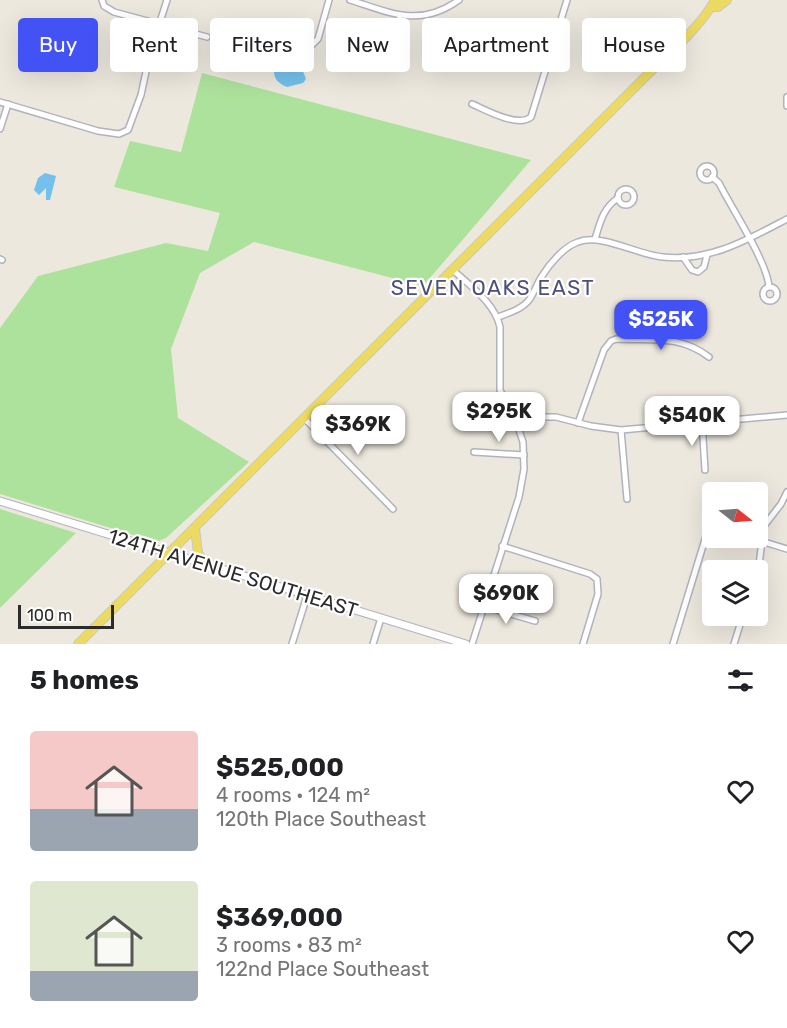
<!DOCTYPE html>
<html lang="en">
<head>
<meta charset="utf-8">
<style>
	body { margin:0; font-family:Rubik,sans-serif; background:#f6f6f6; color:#202124; height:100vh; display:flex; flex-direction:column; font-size:22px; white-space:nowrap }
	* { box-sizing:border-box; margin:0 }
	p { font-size:20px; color:#757577 }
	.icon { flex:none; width:33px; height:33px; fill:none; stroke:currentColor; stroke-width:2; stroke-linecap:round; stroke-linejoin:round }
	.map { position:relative; height:644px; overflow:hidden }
	.sheet { display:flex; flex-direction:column; background:#fff; flex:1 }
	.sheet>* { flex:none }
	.hud { position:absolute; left:18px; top:18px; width:752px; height:54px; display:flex; gap:12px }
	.needle { width:39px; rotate:107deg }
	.buttons { position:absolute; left:702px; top:482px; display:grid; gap:12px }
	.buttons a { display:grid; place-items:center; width:66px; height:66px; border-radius:6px; background:#fff; box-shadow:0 6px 24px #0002; font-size:30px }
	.scale { position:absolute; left:18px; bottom:15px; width:96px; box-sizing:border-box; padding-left:6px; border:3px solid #2b2b2b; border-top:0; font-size:16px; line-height:21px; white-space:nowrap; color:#2b2b2b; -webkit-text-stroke:4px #fff; paint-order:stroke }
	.price { position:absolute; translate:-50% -51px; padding:0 14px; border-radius:12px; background:#fff; color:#222; font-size:20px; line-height:39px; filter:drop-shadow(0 2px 3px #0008) }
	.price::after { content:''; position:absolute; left:50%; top:36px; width:18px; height:14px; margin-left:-9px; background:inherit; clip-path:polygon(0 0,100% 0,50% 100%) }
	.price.current { background:#4252f5; color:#fff }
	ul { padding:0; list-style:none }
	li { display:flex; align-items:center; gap:18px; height:150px; padding:0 30px }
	li span { display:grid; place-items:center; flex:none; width:168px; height:120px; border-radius:6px; color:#555 }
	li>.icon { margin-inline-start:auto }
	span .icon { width:72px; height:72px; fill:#fffc; stroke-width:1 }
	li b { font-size:26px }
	h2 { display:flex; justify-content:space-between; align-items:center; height:72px; padding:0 30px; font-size:26px }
	.chip { padding:0 21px; border-radius:6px; background:#fff; box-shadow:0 6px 24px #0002; font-size:21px; line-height:54px }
	.chip.current { background:#4252f5; color:#fff }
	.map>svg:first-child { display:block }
	.green { fill:#ade29c }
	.water { fill:#74c0ec }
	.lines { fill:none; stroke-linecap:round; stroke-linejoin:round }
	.street-casing { stroke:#b1b2be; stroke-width:8 }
	.secondary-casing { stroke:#b1b2be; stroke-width:9 }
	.primary-casing { stroke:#c8c8c8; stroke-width:10 }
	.street { stroke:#fff; stroke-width:5 }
	.secondary { stroke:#fff; stroke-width:7 }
	.primary { stroke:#edda62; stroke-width:8 }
	.labels { text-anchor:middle; stroke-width:4.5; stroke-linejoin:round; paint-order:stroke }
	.street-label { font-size:20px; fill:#2b2b2b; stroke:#fff }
	.neighbourhood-label { font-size:21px; letter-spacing:1.5px; fill:#4c507b; stroke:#fff }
</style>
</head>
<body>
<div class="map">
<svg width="787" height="644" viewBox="0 0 787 644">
	<rect width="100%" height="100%" fill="#ede8de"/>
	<g class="green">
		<path d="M 202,73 L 531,160 L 423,286 L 254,242 L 200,273 L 171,349 L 178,418 L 249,462 L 166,538 L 156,542 L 0,494 L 0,328 L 38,276 L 166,243 L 208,251 L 220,213 L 114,187 L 130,141 L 181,152 Z"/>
		<path d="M 0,509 L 76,533 L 0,608 Z"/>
	</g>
	<g class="water">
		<path d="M 301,66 L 306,79 L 303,83 L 287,87 C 279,84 273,79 274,69 L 277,67 Z"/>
		<path d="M 45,173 L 56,176 L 50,200 L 46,200 L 46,188 L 39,195 L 34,190 L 38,178 Z"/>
	</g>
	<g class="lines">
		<g class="street-casing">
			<g id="street">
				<path d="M 102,0 L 104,6 L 114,12 L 207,37"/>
				<path d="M 350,0 C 391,13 420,28 459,0"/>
				<path d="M 393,47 L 400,16"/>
				<path d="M 252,50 L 306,51 L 318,39 L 329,0"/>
				<path d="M 787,97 L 787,106"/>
				<path d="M 0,102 L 98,131 L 119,134 L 128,130 L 141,95 L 150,53 L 167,0"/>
				<path d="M 472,104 C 486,110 518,128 531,117 L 567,0"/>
				<path d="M 0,129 L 8,104"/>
				<circle cx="707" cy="173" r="7"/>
				<path d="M 712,177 L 719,183 C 732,209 766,260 769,286"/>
				<circle cx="626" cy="197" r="8"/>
				<path d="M 595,239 C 600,223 603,208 618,198"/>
				<path d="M 683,257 L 692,270 L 698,272 L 704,267 L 707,255"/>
				<path d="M 0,259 L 2,260"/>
				<path d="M 453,270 C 470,286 495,303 500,327 L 500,390 L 517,424 L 523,442 L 524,469 L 519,497 L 472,644"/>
				<circle cx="770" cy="294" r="7"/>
				<path d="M 498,317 C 509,313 522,309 529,300 C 535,292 537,283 542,276 C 550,263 565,246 578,242 C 602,233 637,255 663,257 C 709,262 747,240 787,219"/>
				<path d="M 305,419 L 393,509"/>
				<path d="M 702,422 L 705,470"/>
				<path d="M 578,423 L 604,350 L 611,341 L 616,339 C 651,341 679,334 709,357"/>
				<path d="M 517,424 L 537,417 L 556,417 L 591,426 L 621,430 L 787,415"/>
				<path d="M 621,430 L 627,499"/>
				<path d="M 474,452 L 524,455"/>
				<path d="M 761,541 L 787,549"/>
				<path d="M 502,546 L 590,574 L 597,579 L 598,594 L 583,644"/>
				<path d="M 758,572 L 764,526 L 781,504 L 787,492"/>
				<path d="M 484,606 L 535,621"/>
				<path d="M 292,644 L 307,596"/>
				<path d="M 373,644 L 381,618"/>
				<path d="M 673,644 L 706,536"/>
				<path d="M 734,644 L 743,615"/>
			</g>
		</g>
		<g class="secondary-casing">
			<path id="secondary" d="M 0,501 L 466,644"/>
		</g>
		<g class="primary-casing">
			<g id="primary">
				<path d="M 711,7 L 718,7 L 727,0"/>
				<path d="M 195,528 L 198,553 L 206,565"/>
				<path d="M 78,644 L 643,79 C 666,56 700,28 715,0"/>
			</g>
		</g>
		<use href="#street" class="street"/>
		<use href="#secondary" class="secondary"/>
		<use href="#primary" class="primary"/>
	</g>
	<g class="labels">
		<g class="street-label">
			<text transform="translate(233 573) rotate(17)" y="7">124TH AVENUE SOUTHEAST</text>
		</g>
		<g class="neighbourhood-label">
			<text x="493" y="295">SEVEN OAKS EAST</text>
		</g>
	</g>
</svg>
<div class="buttons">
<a><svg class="needle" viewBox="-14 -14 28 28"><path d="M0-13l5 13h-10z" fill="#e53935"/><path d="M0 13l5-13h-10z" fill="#757577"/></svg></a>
<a><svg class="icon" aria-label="layers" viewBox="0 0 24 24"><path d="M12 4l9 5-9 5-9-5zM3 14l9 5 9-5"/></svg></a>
</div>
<div class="scale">100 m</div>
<b class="price current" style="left:661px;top:351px">$525K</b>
<b class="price" style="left:499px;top:443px">$295K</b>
<b class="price" style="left:692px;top:447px">$540K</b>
<b class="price" style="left:358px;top:456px">$369K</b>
<b class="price" style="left:506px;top:625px">$690K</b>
<div class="hud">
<a class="chip current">Buy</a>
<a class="chip">Rent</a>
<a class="chip">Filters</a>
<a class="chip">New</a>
<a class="chip">Apartment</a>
<a class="chip">House</a>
</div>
</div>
<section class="sheet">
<h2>5 homes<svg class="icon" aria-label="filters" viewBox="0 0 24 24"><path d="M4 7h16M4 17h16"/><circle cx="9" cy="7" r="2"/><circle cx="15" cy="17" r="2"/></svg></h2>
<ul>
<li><span style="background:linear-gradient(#f6c9c9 65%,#9aa5b1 0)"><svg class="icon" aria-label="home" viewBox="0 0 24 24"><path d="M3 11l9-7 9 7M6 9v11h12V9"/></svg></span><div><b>$525,000</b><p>4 rooms · 124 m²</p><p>120th Place Southeast</p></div><svg class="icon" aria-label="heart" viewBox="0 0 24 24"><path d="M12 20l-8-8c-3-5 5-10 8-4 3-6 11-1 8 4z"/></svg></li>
<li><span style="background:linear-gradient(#dfe7d0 75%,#9aa5b1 0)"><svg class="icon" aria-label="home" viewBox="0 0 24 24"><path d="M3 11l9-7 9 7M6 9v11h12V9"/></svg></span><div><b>$369,000</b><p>3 rooms · 83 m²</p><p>122nd Place Southeast</p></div><svg class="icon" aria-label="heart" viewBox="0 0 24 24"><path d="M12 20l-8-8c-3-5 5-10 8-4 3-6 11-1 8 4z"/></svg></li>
</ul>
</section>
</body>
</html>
